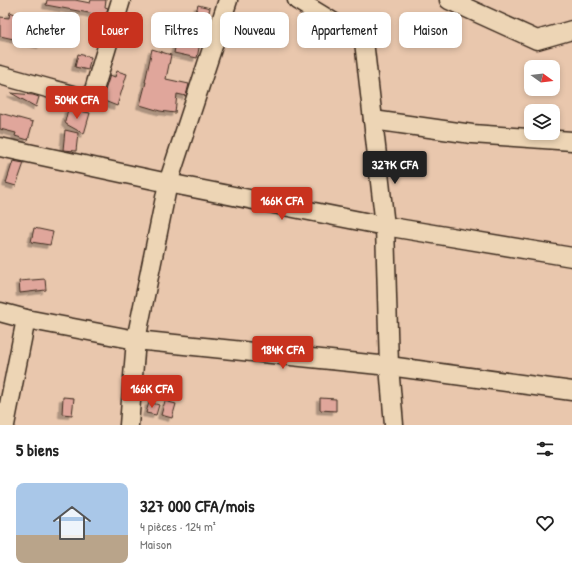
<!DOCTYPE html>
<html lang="fr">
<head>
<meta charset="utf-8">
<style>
	body { margin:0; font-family:"Patrick Hand",sans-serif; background:#f2f2f2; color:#222; height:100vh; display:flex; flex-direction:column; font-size:15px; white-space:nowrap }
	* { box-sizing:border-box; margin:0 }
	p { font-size:13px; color:#767676 }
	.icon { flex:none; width:22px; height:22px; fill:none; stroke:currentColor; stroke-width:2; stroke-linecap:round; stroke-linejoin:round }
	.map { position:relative; height:425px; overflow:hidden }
	.sheet { display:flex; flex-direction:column; background:#fff; flex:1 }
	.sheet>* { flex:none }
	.hud { position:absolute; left:12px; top:12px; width:548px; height:36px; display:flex; gap:8px }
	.needle { width:26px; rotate:105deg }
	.fabs { position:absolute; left:524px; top:60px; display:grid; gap:8px }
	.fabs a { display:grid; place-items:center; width:36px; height:36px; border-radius:8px; background:#fff; box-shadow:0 2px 6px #0003; font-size:20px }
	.price { position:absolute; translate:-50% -34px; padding:0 9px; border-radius:4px; background:#c8321e; color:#fff; font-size:13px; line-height:26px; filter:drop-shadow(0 1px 2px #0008) }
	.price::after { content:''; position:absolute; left:50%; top:24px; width:12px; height:9px; margin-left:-6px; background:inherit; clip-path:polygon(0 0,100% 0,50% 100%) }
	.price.active { background:#222; color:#fff }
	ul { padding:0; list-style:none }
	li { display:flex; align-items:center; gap:12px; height:100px; padding:0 16px }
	li span { display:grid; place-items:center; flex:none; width:112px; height:80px; border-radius:8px; color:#555 }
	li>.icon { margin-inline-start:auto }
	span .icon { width:48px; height:48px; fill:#fffc; stroke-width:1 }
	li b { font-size:17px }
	h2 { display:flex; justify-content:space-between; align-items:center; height:48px; padding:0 16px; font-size:17px }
	.chip { padding:0 14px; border-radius:8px; background:#fff; box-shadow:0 2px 6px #0003; font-size:14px; line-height:36px }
	.chip.active { background:#c8321e; color:#fff }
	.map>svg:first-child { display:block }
	.building { fill:#e0a69b; stroke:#3b2a1e; filter:url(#shadow) }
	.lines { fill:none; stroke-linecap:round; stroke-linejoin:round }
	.minor-casing { stroke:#3b2a1e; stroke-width:21 }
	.minor { stroke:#edd5b5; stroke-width:18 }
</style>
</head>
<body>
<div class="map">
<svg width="572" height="425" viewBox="0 0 572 425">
	<defs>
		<filter id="shadow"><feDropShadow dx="-3.5" dy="3.5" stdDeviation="0" flood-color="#0004"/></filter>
	</defs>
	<rect width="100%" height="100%" fill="#e9c7ad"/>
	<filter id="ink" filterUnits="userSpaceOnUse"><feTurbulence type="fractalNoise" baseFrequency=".025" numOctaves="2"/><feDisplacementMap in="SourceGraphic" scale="8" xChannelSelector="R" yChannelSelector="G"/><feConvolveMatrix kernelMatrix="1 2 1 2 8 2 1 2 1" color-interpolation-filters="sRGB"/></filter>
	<g filter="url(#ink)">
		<g class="building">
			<path d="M 47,0 L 75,0 L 90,3 L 91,0 L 106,0 L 105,7 L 108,8 L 105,16 L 46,5 Z"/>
			<path d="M 198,5 L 210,8 L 207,19 L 195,15 Z"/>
			<path d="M 10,12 L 33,21 L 32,27 L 45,31 L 41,45 L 0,36 L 0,17 L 9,18 Z"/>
			<path d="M 177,38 L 200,43 L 197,58 L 174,53 Z"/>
			<path d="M 152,49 L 171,55 L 166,79 L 189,84 L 186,96 L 177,94 L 175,113 L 160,111 L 140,105 L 146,82 L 145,82 Z"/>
			<path d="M 78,54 L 91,57 L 88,70 L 75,67 Z"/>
			<path d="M 117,71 L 127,74 L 117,106 L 102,100 L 110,75 L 115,77 Z"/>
			<path d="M 11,93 L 33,95 L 39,97 L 36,107 Z"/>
			<path d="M 68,109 L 90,113 L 84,134 L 66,124 L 65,122 Z"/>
			<path d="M 0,113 L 33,122 L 28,140 L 15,136 L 16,133 L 0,129 Z"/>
			<path d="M 65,130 L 78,133 L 76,151 L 63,150 Z"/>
			<path d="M 13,161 L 24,163 L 16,186 L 6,183 Z"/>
			<path d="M 34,228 L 53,232 L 50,245 L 31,242 Z"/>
			<path d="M 45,279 L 46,290 L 20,293 L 19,281 Z"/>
			<path d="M 63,397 L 74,398 L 72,415 L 62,414 Z"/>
			<path d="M 320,398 L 336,399 L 336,411 L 320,410 Z"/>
			<path d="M 165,401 L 176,404 L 172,418 L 161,415 Z"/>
			<path d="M 149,402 L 159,405 L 156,415 L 146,413 Z"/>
		</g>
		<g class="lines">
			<g class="minor-casing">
				<g id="minor">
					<path d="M 297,0 L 364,41 L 385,226 L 389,366 L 394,425"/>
					<path d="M 449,0 L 537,40 L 572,30"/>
					<path d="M 0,75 L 91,100 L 121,0"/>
					<path d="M 373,120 L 472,134 L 572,141"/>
					<path d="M 0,147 L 168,183 L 385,226 L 572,257"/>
					<path d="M 0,312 L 26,319 L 136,340 L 389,366 L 572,391"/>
					<path d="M 5,425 L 26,319"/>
					<path d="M 129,425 L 136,340 L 168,183 L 228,0"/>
				</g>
			</g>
			<use href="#minor" class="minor"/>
		</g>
	</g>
</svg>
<div class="fabs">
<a><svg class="needle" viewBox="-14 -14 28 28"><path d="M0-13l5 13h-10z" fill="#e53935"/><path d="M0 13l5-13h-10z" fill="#767676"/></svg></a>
<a><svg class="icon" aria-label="layers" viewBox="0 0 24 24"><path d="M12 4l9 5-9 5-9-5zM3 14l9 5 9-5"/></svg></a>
</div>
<b class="price" style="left:77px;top:120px">504K CFA</b>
<b class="price active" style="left:395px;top:185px">327K CFA</b>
<b class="price" style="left:282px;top:221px">166K CFA</b>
<b class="price" style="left:283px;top:370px">184K CFA</b>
<b class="price" style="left:152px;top:409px">166K CFA</b>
<div class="hud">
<a class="chip">Acheter</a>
<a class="chip active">Louer</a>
<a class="chip">Filtres</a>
<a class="chip">Nouveau</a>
<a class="chip">Appartement</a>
<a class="chip">Maison</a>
</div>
</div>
<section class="sheet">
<h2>5 biens<svg class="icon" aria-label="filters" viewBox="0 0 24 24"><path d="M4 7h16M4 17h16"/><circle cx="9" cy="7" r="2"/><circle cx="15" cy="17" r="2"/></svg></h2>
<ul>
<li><span style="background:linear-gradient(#a9c7e8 65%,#b9a48a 0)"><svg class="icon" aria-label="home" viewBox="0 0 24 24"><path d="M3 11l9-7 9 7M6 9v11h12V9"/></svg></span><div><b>327 000 CFA/mois</b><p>4 pièces · 124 m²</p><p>Maison</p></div><svg class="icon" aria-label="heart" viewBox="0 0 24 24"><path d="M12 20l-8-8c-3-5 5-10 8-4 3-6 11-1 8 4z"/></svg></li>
</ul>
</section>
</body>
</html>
